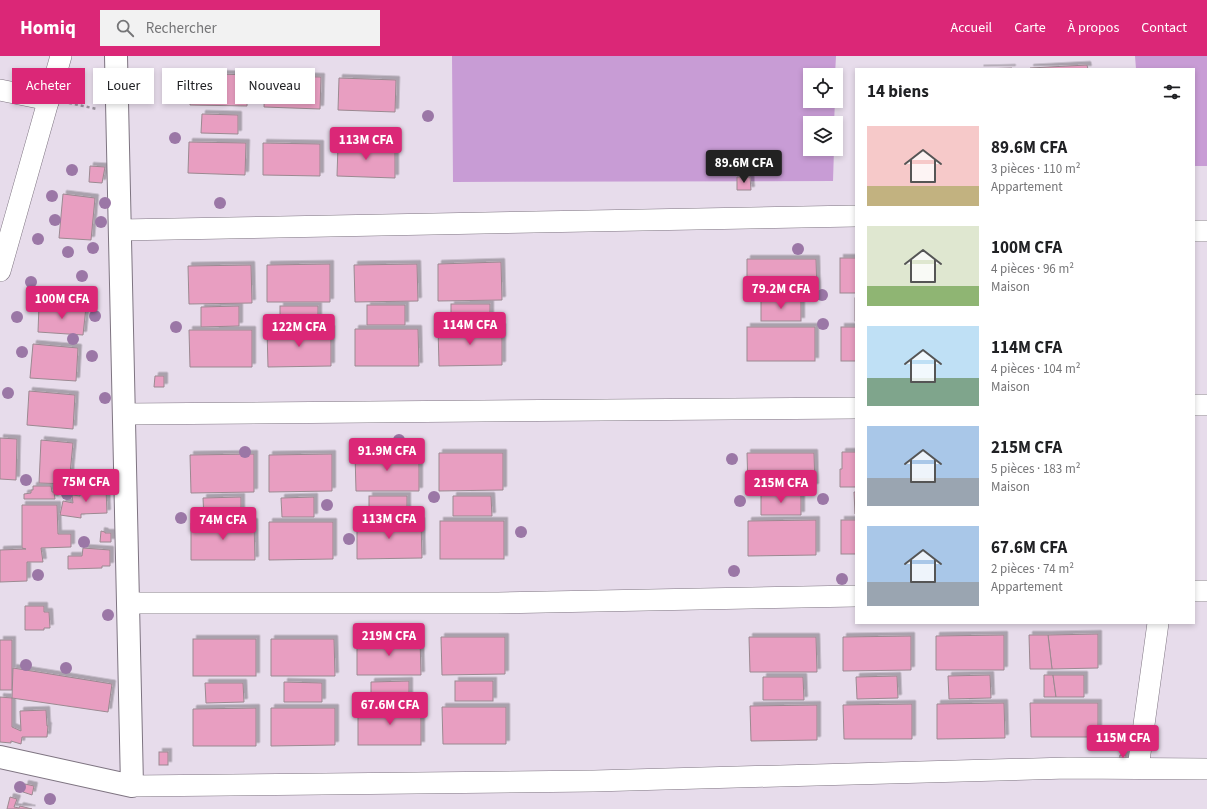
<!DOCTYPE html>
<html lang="fr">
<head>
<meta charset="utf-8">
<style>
	body { margin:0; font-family:"Source Sans 3",sans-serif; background:#f2f2f2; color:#202124; height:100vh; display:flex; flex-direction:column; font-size:15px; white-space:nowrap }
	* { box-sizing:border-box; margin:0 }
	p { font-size:13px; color:#757577 }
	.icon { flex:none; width:22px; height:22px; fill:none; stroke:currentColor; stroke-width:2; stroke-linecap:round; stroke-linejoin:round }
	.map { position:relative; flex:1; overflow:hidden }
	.details { position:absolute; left:855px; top:12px; width:340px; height:556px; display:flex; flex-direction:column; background:#fff; border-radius:0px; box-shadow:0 2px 6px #0003 }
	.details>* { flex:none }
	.hud { position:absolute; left:12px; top:12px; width:380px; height:36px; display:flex; gap:8px }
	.tools { position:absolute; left:803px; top:12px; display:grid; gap:8px }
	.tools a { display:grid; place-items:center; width:40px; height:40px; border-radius:0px; background:#fff; box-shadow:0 2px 6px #0003; font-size:20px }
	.price { position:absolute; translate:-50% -34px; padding:0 9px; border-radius:4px; background:#db2777; color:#fff; font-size:13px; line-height:26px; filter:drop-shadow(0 1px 2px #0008) }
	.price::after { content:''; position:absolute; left:50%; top:24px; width:12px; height:9px; margin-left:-6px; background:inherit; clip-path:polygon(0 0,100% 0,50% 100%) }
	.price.active { background:#222; color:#fff }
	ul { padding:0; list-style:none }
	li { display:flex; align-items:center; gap:12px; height:100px; padding:0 12px }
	li span { display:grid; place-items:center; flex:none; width:112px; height:80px; border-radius:0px; color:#555 }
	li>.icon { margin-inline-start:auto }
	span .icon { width:48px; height:48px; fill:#fffc; stroke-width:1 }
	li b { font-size:17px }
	h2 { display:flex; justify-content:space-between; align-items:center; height:48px; padding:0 12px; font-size:17px }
	.chip { padding:0 14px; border-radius:0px; background:#fff; box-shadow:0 2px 6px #0003; font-size:14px; line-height:36px }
	.chip.active { background:#db2777; color:#fff }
	header { display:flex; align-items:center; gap:24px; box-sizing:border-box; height:56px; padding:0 20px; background:#db2777; color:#fff }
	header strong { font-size:19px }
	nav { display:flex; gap:22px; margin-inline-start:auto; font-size:14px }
	.search { width:280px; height:36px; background:#f2f2f2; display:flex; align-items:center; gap:10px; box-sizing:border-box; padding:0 14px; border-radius:0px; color:#757577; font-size:15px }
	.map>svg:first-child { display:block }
	.green { fill:#c89cd5 }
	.building { fill:#e89ec1; stroke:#9b8991; filter:url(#shadow) }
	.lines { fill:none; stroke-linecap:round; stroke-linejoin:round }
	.street-casing { stroke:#7e7481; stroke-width:22 }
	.secondary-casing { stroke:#7e7481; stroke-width:24 }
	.path { stroke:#98909b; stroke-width:2.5; stroke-dasharray:3 3; stroke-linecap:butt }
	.street { stroke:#fff; stroke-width:21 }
	.secondary { stroke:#fff; stroke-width:22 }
	.tree { fill:#9b77a6 }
</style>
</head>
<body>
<header>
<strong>Homiq</strong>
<div class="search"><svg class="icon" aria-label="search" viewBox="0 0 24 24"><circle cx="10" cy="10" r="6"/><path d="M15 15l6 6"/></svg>Rechercher</div>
<nav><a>Accueil</a><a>Carte</a><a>À propos</a><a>Contact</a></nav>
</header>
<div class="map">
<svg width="1207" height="753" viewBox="0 0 1207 753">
	<defs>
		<filter id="shadow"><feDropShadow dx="3.5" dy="-3.5" stdDeviation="0" flood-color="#0004"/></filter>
	</defs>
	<rect width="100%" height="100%" fill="#e7dceb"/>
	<g class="green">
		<path d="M 452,0 L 836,0 L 835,19 L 810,19 L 810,45 L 835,45 L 834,67 L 810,67 L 810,93 L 834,93 L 833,125 L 453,126 Z"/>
		<path d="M 1135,0 L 1207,0 L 1207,110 L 1194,110 L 1194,13 L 1136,13 Z"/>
	</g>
	<g class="building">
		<path d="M 1087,9 L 1088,13 L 1030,13 L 1030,12 Z"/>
		<path d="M 1012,12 L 1012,13 L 980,13 Z"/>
		<path d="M 191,17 L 248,19 L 247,50 L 190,49 Z"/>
		<path d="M 265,20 L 321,21 L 320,53 L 264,51 Z"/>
		<path d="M 339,22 L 396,24 L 395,56 L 338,54 Z"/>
		<path d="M 202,58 L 238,59 L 238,78 L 201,77 Z"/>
		<path d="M 189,86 L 246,87 L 245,119 L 188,117 Z"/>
		<path d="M 263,87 L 320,88 L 320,120 L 263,119 Z"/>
		<path d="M 338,89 L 395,90 L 395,122 L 337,120 Z"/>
		<path d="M 90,110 L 105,111 L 102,127 L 89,126 Z"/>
		<path d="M 737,121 L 750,121 L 751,134 L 737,134 Z"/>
		<path d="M 63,138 L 95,142 L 91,184 L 59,182 Z"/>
		<rect x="840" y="202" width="16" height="35"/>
		<path d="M 747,203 L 816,203 L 817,237 L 747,237 Z"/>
		<path d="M 501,206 L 502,244 L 438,245 L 438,208 Z"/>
		<path d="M 330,208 L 330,246 L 267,246 L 267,209 Z"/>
		<path d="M 417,208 L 418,245 L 355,246 L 354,209 Z"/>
		<path d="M 251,209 L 252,247 L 189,248 L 188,210 Z"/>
		<rect x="761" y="242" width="40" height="23"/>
		<rect x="855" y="242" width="1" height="23"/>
		<rect x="451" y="248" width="39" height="20"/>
		<path d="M 39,249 L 86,251 L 83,279 L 38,276 Z"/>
		<rect x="367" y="249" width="38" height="20"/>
		<path d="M 239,250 L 239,270 L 201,271 L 201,251 Z"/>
		<rect x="280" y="250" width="38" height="20"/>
		<path d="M 502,271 L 502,309 L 439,310 L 438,272 Z"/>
		<rect x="747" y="271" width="68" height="34"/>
		<rect x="841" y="271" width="15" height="34"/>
		<path d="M 331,273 L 331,310 L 268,311 L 267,274 Z"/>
		<path d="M 355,273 L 418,273 L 419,310 L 355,310 Z"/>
		<path d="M 189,274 L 252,274 L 252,311 L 190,311 Z"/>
		<path d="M 33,288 L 78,292 L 76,325 L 30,322 Z"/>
		<path d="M 155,320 L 164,320 L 164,331 L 154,331 Z"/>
		<path d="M 29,335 L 75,339 L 73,373 L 27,369 Z"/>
		<path d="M 0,382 L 17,383 L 16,424 L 0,423 Z"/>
		<path d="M 41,384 L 73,387 L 69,428 L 39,427 Z"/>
		<path d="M 842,396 L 856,396 L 856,431 L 840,431 L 840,413 L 842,413 Z"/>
		<path d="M 439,397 L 503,397 L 503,434 L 439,435 Z"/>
		<path d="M 747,397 L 814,397 L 815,431 L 748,432 Z"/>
		<path d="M 254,398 L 254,436 L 191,437 L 190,399 Z"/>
		<path d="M 332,398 L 332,435 L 269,436 L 269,399 Z"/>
		<path d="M 355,398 L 419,398 L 419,435 L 356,435 Z"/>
		<path d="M 33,430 L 51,430 L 52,436 L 54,436 L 55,443 L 24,443 L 24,438 L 31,437 L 31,434 L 33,434 Z"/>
		<path d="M 106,432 L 107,457 L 81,458 L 81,462 L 60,459 L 63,445 L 73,447 L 72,439 L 80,440 L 80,433 Z"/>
		<path d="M 801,436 L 801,459 L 761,459 L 761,437 Z"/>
		<path d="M 854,436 L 856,436 L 856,458 L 855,458 Z"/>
		<rect x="369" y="440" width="38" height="20"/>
		<path d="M 453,440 L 491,440 L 492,460 L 453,460 Z"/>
		<path d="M 241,441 L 241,461 L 204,462 L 203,442 Z"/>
		<path d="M 314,441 L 314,461 L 282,461 L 281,442 Z"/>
		<path d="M 22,449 L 57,449 L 58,478 L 71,478 L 71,491 L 41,492 L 43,506 L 27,506 L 27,525 L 0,526 L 0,494 L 26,493 L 22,492 Z"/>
		<path d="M 816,464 L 816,499 L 748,500 L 748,465 Z"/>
		<rect x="841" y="464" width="15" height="34"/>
		<path d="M 421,465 L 422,502 L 357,503 L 357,466 Z"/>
		<rect x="440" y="465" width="64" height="38"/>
		<path d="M 254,466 L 255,504 L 191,504 L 191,467 Z"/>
		<path d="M 269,466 L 333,466 L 333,503 L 269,504 Z"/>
		<path d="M 101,475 L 105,476 L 105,477 L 111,477 L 111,486 L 100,486 Z"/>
		<path d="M 83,492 L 110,494 L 110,510 L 102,510 L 102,512 L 68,513 L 68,500 L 82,500 Z"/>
		<path d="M 25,550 L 44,550 L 44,556 L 49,556 L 50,572 L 44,572 L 44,574 L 25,574 Z"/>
		<path d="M 1098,578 L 1098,612 L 1052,613 L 1048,579 Z"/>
		<path d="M 1004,579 L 1004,614 L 936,614 L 936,580 Z"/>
		<path d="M 1029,579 L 1048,579 L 1052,613 L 1030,613 Z"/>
		<path d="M 911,580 L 911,614 L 843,615 L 843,581 Z"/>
		<path d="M 441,581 L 505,581 L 505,618 L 442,619 Z"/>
		<path d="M 749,581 L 816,581 L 817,616 L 750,616 Z"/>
		<path d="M 357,582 L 420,582 L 421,619 L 357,619 Z"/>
		<rect x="193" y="583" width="63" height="37"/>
		<path d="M 271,583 L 334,583 L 335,620 L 271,620 Z"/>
		<rect x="0" y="584" width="12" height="50"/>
		<path d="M 13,612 L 112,628 L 108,656 L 12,642 Z"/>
		<path d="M 990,619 L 991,642 L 949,643 L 948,620 Z"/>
		<path d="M 1044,619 L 1053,619 L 1056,641 L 1044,641 Z"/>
		<path d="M 1053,619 L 1084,619 L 1084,641 L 1056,641 Z"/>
		<path d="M 897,620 L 898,642 L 857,643 L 856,621 Z"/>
		<path d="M 763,621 L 803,621 L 804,644 L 763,644 Z"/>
		<path d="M 409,625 L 409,645 L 371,645 L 371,626 Z"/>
		<rect x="455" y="625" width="38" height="20"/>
		<path d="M 284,626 L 322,627 L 322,646 L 284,646 Z"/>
		<path d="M 205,627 L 243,627 L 244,646 L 206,647 Z"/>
		<path d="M 0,641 L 12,642 L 12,671 L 21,675 L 20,655 L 46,654 L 47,670 L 48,670 L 47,681 L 22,681 L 21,688 L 11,685 L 11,687 L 0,686 Z"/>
		<path d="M 1004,647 L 1005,682 L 937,683 L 937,648 Z"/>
		<path d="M 1030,647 L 1098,647 L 1098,681 L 1031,681 Z"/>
		<path d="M 912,648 L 912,683 L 844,683 L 843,649 Z"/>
		<path d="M 817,649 L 817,684 L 751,685 L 750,650 Z"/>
		<rect x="358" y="651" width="63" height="38"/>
		<path d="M 442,651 L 506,651 L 506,688 L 443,688 Z"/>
		<path d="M 256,652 L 256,690 L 193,690 L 193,653 Z"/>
		<path d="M 271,652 L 335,652 L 335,689 L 271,690 Z"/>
		<rect x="159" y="696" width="9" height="13"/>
		<path d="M 1120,699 L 1126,699 L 1126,708 L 1119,707 Z"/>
		<path d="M 25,728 L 34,730 L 32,739 L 23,736 Z"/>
		<path d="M 10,741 L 17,743 L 14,751 L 19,752 L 20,750 L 32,753 L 7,753 Z"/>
	</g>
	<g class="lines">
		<g class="street-casing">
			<g id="street">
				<path d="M 0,34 L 49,44"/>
				<path d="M 120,174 L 856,160"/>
				<path d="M 1194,175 L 1207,175"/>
				<path d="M 0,215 L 61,0"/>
				<path d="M 1194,349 L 1207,349"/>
				<path d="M 124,358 L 856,352"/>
				<path d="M 1194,535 L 1207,535"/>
				<path d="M 128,547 L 498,547 L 856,540"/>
				<path d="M 1138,712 L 1158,567"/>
				<path d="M 132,730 L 594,725 L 1068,712 L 1207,713"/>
			</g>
		</g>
		<g class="secondary-casing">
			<path id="secondary" d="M 0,701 L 132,730 L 116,0"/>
		</g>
		<path class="path" d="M 69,47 L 97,53"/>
		<use href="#street" class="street"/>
		<use href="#secondary" class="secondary"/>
	</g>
	<g class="tree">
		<circle cx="428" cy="60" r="6"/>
		<circle cx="175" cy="82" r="6"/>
		<circle cx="72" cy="114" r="6"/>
		<circle cx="52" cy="140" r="6"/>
		<circle cx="105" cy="147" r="6"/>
		<circle cx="220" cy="147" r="6"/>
		<circle cx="55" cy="164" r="6"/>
		<circle cx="101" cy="166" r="6"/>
		<circle cx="38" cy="183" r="6"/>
		<circle cx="93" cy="192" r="6"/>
		<circle cx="798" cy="193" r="6"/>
		<circle cx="68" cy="196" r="6"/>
		<circle cx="82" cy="220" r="6"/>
		<circle cx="31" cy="226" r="6"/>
		<circle cx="822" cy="239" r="6"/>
		<circle cx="95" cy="260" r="6"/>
		<circle cx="17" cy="261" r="6"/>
		<circle cx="823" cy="268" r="6"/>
		<circle cx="176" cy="271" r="6"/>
		<circle cx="73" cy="283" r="6"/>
		<circle cx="22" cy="296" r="6"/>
		<circle cx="92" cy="300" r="6"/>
		<circle cx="8" cy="337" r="6"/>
		<circle cx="105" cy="342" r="6"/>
		<circle cx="399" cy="384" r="6"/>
		<circle cx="245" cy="396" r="6"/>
		<circle cx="732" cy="403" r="6"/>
		<circle cx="26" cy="424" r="6"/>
		<circle cx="67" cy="438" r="6"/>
		<circle cx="434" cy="441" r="6"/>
		<circle cx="823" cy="443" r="6"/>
		<circle cx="740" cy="445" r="6"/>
		<circle cx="327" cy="449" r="6"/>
		<circle cx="181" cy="462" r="6"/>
		<circle cx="521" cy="476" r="6"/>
		<circle cx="349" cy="483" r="6"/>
		<circle cx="84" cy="486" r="6"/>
		<circle cx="734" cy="515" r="6"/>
		<circle cx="38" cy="519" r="6"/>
		<circle cx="842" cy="523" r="6"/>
		<circle cx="108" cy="559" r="6"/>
		<circle cx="26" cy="609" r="6"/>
		<circle cx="66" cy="612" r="6"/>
		<circle cx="20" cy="731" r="6"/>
		<circle cx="50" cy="743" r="6"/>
	</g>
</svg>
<div class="tools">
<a><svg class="icon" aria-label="locate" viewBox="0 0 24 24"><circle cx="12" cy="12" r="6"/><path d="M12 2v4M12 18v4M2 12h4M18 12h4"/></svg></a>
<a><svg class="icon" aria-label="layers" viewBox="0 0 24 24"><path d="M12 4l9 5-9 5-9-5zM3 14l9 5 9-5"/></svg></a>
</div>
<b class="price" style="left:366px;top:105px">113M CFA</b>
<b class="price active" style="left:744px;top:128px">89.6M CFA</b>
<b class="price" style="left:781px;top:254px">79.2M CFA</b>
<b class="price" style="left:62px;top:264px">100M CFA</b>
<b class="price" style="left:470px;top:290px">114M CFA</b>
<b class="price" style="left:299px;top:292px">122M CFA</b>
<b class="price" style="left:387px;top:416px">91.9M CFA</b>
<b class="price" style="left:86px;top:447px">75M CFA</b>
<b class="price" style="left:781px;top:448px">215M CFA</b>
<b class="price" style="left:389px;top:484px">113M CFA</b>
<b class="price" style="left:223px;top:485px">74M CFA</b>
<b class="price" style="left:389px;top:601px">219M CFA</b>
<b class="price" style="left:390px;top:670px">67.6M CFA</b>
<b class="price" style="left:1123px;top:703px">115M CFA</b>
<div class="hud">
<a class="chip active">Acheter</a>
<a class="chip">Louer</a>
<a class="chip">Filtres</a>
<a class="chip">Nouveau</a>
</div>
<section class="details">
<h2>14 biens<svg class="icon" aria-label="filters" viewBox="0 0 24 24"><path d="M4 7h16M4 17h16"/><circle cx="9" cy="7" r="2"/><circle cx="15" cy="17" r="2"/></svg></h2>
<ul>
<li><span style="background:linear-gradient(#f6c9c9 75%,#c2b280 0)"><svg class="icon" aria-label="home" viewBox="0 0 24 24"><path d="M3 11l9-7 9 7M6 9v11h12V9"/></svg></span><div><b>89.6M CFA</b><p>3 pièces · 110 m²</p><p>Appartement</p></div></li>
<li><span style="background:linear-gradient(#dfe7d0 75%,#8fb573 0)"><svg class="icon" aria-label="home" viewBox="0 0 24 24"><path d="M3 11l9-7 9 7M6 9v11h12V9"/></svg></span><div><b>100M CFA</b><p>4 pièces · 96 m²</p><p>Maison</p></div></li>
<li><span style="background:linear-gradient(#bfe0f5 65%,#7fa58c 0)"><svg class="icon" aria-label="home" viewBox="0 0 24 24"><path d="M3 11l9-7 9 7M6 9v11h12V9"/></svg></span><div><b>114M CFA</b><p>4 pièces · 104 m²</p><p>Maison</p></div></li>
<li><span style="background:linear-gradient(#a9c7e8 65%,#9aa5b1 0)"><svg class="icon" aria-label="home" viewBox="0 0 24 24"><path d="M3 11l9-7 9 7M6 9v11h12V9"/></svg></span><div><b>215M CFA</b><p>5 pièces · 183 m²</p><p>Maison</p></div></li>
<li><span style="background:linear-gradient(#a9c7e8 70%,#9aa5b1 0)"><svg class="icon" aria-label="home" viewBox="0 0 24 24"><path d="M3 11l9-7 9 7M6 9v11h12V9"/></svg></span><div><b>67.6M CFA</b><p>2 pièces · 74 m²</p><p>Appartement</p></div></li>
</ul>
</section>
</div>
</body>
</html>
